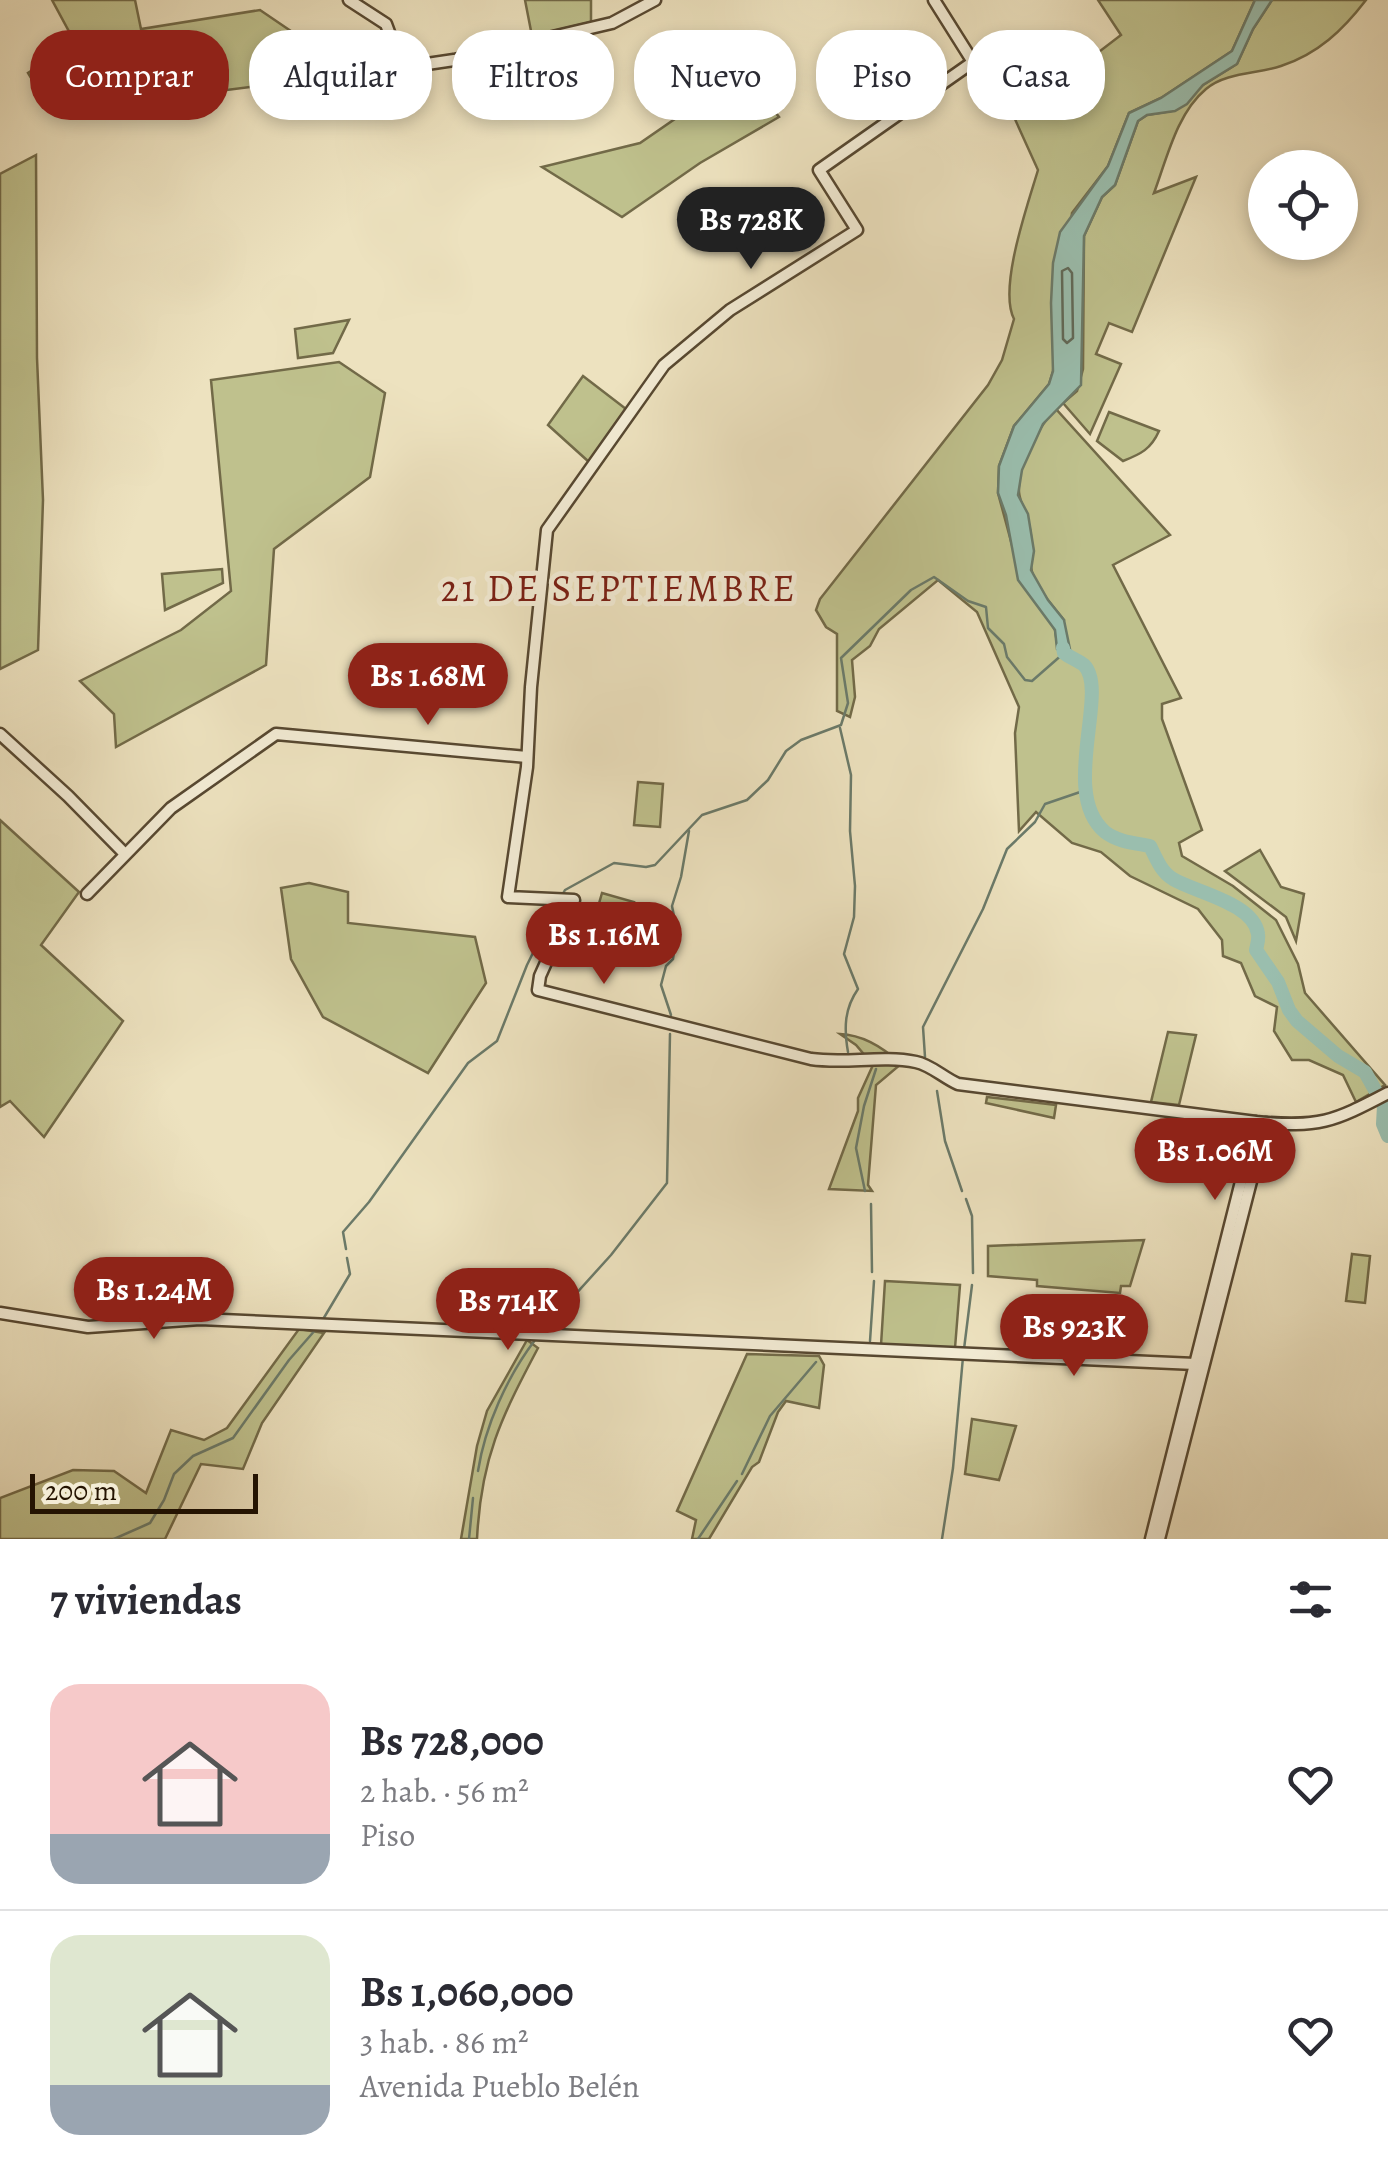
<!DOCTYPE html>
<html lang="es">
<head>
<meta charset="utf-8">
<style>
	body { margin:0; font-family:Alegreya,serif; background:#f2f2f3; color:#2b2b33; height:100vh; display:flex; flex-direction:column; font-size:38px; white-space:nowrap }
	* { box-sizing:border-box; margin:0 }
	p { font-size:32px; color:#7c7c81 }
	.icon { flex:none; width:55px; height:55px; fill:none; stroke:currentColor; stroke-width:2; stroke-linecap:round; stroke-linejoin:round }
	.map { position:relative; height:1539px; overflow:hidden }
	.panel { display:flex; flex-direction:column; background:#fff; flex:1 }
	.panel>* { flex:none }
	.hud { position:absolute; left:30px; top:30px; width:1330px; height:90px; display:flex; gap:20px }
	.fabs { position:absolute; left:1248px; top:150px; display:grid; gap:20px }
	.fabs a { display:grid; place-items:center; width:110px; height:110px; border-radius:50%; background:#fff; box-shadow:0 5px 15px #0003; font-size:50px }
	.scale { position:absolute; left:30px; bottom:25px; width:228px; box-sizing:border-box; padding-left:10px; border:5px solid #251402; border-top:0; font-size:28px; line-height:35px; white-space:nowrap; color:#251402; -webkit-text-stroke:8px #f3ecd5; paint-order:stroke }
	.price { position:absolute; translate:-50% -85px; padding:0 22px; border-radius:35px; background:#8f2418; color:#fff; font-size:32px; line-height:65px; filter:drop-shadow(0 2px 5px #0008) }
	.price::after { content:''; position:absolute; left:50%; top:60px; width:30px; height:22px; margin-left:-15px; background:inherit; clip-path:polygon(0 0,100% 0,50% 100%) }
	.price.selected { background:#222; color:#fff }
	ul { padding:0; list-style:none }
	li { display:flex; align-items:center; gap:30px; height:250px; padding:0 50px }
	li+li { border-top:2px solid #e1e1e2 }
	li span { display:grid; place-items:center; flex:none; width:280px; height:200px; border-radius:30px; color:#555 }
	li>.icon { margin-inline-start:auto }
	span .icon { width:120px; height:120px; fill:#fffc; stroke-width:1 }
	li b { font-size:42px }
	h2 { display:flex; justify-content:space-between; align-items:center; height:120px; padding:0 50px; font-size:42px }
	.pill { padding:0 35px; border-radius:40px; background:#fff; box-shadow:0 5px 15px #0003; font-size:35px; line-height:90px }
	.pill.selected { background:#8f2418; color:#fff }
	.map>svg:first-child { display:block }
	.green { fill:#bfc18d; stroke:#726a48; stroke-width:2.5 }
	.water { fill:#9abeae; stroke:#6b7a69; stroke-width:2.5 }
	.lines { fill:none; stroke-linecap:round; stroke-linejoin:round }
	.shore { stroke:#606958; stroke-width:2.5 }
	.stream { stroke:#6b7a69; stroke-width:2.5 }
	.river { stroke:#9abeae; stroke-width:14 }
	.minor-casing { stroke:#574831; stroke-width:15 }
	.minor { stroke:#f3ecd5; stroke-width:10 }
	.labels { text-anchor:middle; stroke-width:10; stroke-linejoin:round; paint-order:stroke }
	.neighbourhood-label { font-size:38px; letter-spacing:2.5px; fill:#7a1f14; stroke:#f3ecd5 }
</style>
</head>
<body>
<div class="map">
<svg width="1388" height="1539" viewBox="0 0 1388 1539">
	<rect width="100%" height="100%" fill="#ede2bf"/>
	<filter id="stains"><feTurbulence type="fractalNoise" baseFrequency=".002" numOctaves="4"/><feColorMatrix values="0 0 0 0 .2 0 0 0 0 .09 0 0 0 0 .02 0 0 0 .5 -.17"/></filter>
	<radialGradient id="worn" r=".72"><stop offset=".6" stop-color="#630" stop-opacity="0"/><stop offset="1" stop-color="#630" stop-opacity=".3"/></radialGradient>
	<g class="green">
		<path d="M 52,0 L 135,0 L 141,29 L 260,10 L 354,74 L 203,93 L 175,92 L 112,111 Z"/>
		<path d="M 525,0 L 591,0 L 591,22 L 532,36 Z"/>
		<path d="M 1098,0 L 1255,0 L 1232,51 L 1161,98 L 1129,113 L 1108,166 L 1072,213 L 1053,371 L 1049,384 L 1014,426 L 999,466 L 998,493 L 1012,545 L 1055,630 L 1058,649 L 1064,620 C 1053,606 1033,585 1031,567 C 1030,554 1033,543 1030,529 C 1028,516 1020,504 1019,492 C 1017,461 1038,430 1055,408 L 1170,535 L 1113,565 L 1181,698 L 1162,704 L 1162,719 L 1202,830 L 1179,843 L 1182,856 L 1233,886 L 1276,920 L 1298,964 L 1305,993 L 1385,1085 L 1356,1102 L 1343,1075 L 1309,1060 L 1292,1060 L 1274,1031 L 1277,1007 L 1255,996 L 1241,963 L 1223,956 L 1222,940 L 1198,909 L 1130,876 L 1101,852 L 1072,843 L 1036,812 L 1019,831 L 1015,733 L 1019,707 L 977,612 L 938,580 L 879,629 L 870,646 L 852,660 L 855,697 L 850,717 L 837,711 L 837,634 L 826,627 L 816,610 L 820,599 L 988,385 L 1002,360 L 1014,319 C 998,288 1028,204 1038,170 L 1014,117 L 1121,35 Z"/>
		<path d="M 1272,0 L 1366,0 C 1343,30 1318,54 1281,66 C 1258,74 1226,72 1206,89 C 1177,113 1167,158 1154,193 L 1196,177 L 1132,332 L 1109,323 L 1096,354 L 1121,364 L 1090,434 L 1063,403 L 1077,391 L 1083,369 L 1084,236 L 1102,197 L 1115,185 L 1138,121 L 1147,115 L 1171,111 L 1203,85 L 1237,64 L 1253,29 Z"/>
		<path d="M 45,62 L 57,82 L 40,93 L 28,73 Z"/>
		<path d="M 743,72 L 779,117 L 700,163 L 622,217 L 542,167 L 640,143 Z"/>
		<path d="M 36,155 L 37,358 L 43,500 L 38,650 L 0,669 L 0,174 Z"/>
		<path d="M 349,320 L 333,353 L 298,358 L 295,329 Z"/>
		<path d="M 339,362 L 385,393 L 370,477 L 274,549 L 266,665 L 116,747 L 114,714 L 80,681 L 181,630 L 231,591 L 211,380 Z"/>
		<path d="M 583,376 L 626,409 L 589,462 L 548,425 Z"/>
		<path d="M 1109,412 L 1159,431 C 1151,449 1141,454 1123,461 L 1097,441 Z"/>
		<path d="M 222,569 L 223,583 L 165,610 L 162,574 Z"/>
		<path d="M 638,782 L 663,784 L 660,827 L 634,825 Z"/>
		<path d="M 0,820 L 79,892 L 41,945 L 123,1021 L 44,1137 L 10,1101 L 0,1107 Z"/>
		<path d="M 1260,850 L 1281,887 L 1304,894 L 1296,941 L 1286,917 L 1225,871 Z"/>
		<path d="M 309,883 L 348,892 L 348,923 L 475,937 L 486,983 L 428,1073 L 323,1017 L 291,959 L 281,888 Z"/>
		<path d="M 602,893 L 634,902 L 626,929 L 594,921 Z"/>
		<path d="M 1168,1032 L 1196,1035 L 1179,1105 L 1151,1102 Z"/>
		<path d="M 840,1034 C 864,1035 884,1048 901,1064 L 876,1085 L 868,1185 L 872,1191 L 829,1189 L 858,1111 L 858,1098 L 873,1065 L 856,1045 Z"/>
		<path d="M 987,1097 L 1056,1105 L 1054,1118 L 986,1103 Z"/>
		<path d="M 1144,1240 L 1130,1286 L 1121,1286 L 1120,1293 L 1037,1286 L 1037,1280 L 988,1276 L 988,1246 Z"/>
		<path d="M 1352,1254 L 1370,1256 L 1365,1303 L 1346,1301 Z"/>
		<path d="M 885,1281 L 960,1285 L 955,1348 L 881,1345 Z"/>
		<path d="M 299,1329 L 324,1333 L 262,1423 L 243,1469 L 201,1464 L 165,1539 L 0,1539 L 0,1498 L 73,1470 L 114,1471 L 146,1493 L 171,1430 L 204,1440 L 227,1428 Z"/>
		<path d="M 527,1340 L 538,1348 C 501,1418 481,1458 477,1539 L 461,1539 L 477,1446 L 487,1411 Z"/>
		<path d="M 747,1354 L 819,1356 L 824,1365 L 819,1408 L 786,1401 L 778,1412 L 759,1462 L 752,1467 L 709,1539 L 692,1539 L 696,1520 L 677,1511 Z"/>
		<path d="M 972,1419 L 1016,1426 L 999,1480 L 965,1474 Z"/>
	</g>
	<path class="water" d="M 1255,0 L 1272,0 L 1253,29 L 1237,64 L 1203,85 L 1187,104 L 1175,111 L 1147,115 L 1138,121 L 1115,185 L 1102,197 L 1084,236 L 1081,385 L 1043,424 L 1022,470 L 1018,495 L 1028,514 L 1034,551 L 1031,570 L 1048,600 L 1064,620 L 1072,659 L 1057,649 L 1055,630 L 1018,580 L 1006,515 L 998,493 L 999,466 L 1014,426 L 1049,384 L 1053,371 L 1051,303 L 1053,263 L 1060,232 L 1108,166 L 1129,113 L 1161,98 L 1232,51 Z"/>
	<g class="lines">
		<path class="shore" d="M 1068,268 L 1072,273 L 1073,338 L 1067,343 L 1063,339 L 1062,271 Z"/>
		<g class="stream">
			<path d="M 840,728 L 851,775 L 850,831 L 855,886 L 854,917 L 844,954 L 858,989 C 844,1009 844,1029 848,1052"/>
			<path d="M 561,897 L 565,890 L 614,863 L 646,867 L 655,865 L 702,815 L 747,800 L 768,780 L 786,751 L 801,740 L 841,725 L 848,703 L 841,658 L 911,590 L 934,577 L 968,601 L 986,607 L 988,628 L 1004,644 L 1007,657 L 1025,680 L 1032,681 L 1064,653"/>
			<path d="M 671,1015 L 661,985 L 666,966 L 673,959 L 677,931 L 672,906 L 681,877 L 689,831"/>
			<path d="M 925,1057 L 923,1027 L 983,909 L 1007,849 L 1035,822 L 1045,804 L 1086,790"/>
			<path d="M 937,1091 L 945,1141 L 962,1191"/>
			<path d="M 865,1191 L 856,1148 L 864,1106 L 876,1069"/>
			<path d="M 966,1199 L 972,1216 L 973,1273"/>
			<path d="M 871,1204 L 872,1272"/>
			<path d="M 346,1249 L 343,1232 L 369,1202 L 468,1063 L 497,1041 L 527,965 L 557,904"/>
			<path d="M 322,1321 L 350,1274 L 347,1258"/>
			<path d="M 545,1328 L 611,1255 L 667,1183 L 670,1034"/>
			<path d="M 870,1341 L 874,1281"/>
			<path d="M 964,1349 L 972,1285"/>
			<path d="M 478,1471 C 485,1426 507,1377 535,1340"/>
			<path d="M 742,1474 L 770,1416 L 816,1362"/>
			<path d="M 114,1539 L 150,1523 L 164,1500 L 174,1474 L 193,1456 L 233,1438 L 289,1360 L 317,1328"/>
			<path d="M 469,1539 L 473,1498"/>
			<path d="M 698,1539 L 737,1481"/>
			<path d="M 942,1539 L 953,1468 L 963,1357"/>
		</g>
		<path class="river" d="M 1063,648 L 1064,653 C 1069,657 1079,661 1084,665 C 1110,691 1059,793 1105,832 C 1118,842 1135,843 1150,846 C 1156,858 1161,872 1173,879 C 1194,892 1254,903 1258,934 C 1259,940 1257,945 1256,950 L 1278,982 L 1289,1010 L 1297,1021 L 1338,1056 L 1365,1072 L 1384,1106 L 1383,1124 L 1388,1136"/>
		<g class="minor-casing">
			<g id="minor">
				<path d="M 349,0 L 386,24 L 396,51 L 427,64 L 454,60 L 612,23 L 655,0"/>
				<path d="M 934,0 L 973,62 L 819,170 L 857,230 L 730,310 L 664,365 L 547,530 L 531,687 L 527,767 L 508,897 L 574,900 L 540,976 L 538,990 L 811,1059 C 846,1064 882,1055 916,1062 C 931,1065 944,1078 958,1084 L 1256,1122 C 1319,1128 1333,1122 1388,1093"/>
				<path d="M 0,734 L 68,796 L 125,854"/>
				<path d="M 87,894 L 171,808 L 276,734 L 527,757"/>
				<path d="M 0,1313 L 88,1327 L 200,1319 L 1195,1364"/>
				<path d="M 1151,1539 L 1256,1122"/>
				<path d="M 1159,1539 L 1266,1123"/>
			</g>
		</g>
		<use href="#minor" class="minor"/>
	</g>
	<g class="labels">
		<g class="neighbourhood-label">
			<text x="619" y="601">21 DE SEPTIEMBRE</text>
		</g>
	</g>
	<rect width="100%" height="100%" filter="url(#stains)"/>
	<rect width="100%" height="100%" fill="url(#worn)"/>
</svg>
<div class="fabs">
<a><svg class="icon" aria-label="locate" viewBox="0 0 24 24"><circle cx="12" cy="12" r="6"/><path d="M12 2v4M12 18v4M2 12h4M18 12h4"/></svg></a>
</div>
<div class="scale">200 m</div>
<b class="price selected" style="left:751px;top:272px">Bs 728K</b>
<b class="price" style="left:428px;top:728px">Bs 1.68M</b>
<b class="price" style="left:604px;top:987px">Bs 1.16M</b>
<b class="price" style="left:1215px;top:1203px">Bs 1.06M</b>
<b class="price" style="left:154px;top:1342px">Bs 1.24M</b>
<b class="price" style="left:508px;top:1353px">Bs 714K</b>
<b class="price" style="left:1074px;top:1379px">Bs 923K</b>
<div class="hud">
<a class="pill selected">Comprar</a>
<a class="pill">Alquilar</a>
<a class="pill">Filtros</a>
<a class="pill">Nuevo</a>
<a class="pill">Piso</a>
<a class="pill">Casa</a>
</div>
</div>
<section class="panel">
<h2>7 viviendas<svg class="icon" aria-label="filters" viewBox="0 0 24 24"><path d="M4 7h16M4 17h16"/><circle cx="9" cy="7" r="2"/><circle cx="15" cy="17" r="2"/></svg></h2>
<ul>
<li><span style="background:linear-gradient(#f6c9c9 75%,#9aa5b1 0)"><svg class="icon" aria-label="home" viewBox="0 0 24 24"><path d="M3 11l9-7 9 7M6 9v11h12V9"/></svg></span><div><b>Bs 728,000</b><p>2 hab. · 56 m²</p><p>Piso</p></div><svg class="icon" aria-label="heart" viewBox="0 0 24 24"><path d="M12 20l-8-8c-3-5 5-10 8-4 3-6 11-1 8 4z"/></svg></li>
<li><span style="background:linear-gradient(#dfe7d0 75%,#9aa5b1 0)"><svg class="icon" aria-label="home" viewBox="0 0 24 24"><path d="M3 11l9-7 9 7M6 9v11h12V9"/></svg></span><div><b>Bs 1,060,000</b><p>3 hab. · 86 m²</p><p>Avenida Pueblo Belén</p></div><svg class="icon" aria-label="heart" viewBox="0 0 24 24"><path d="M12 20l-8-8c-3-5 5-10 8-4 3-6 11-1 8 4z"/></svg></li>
</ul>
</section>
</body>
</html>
